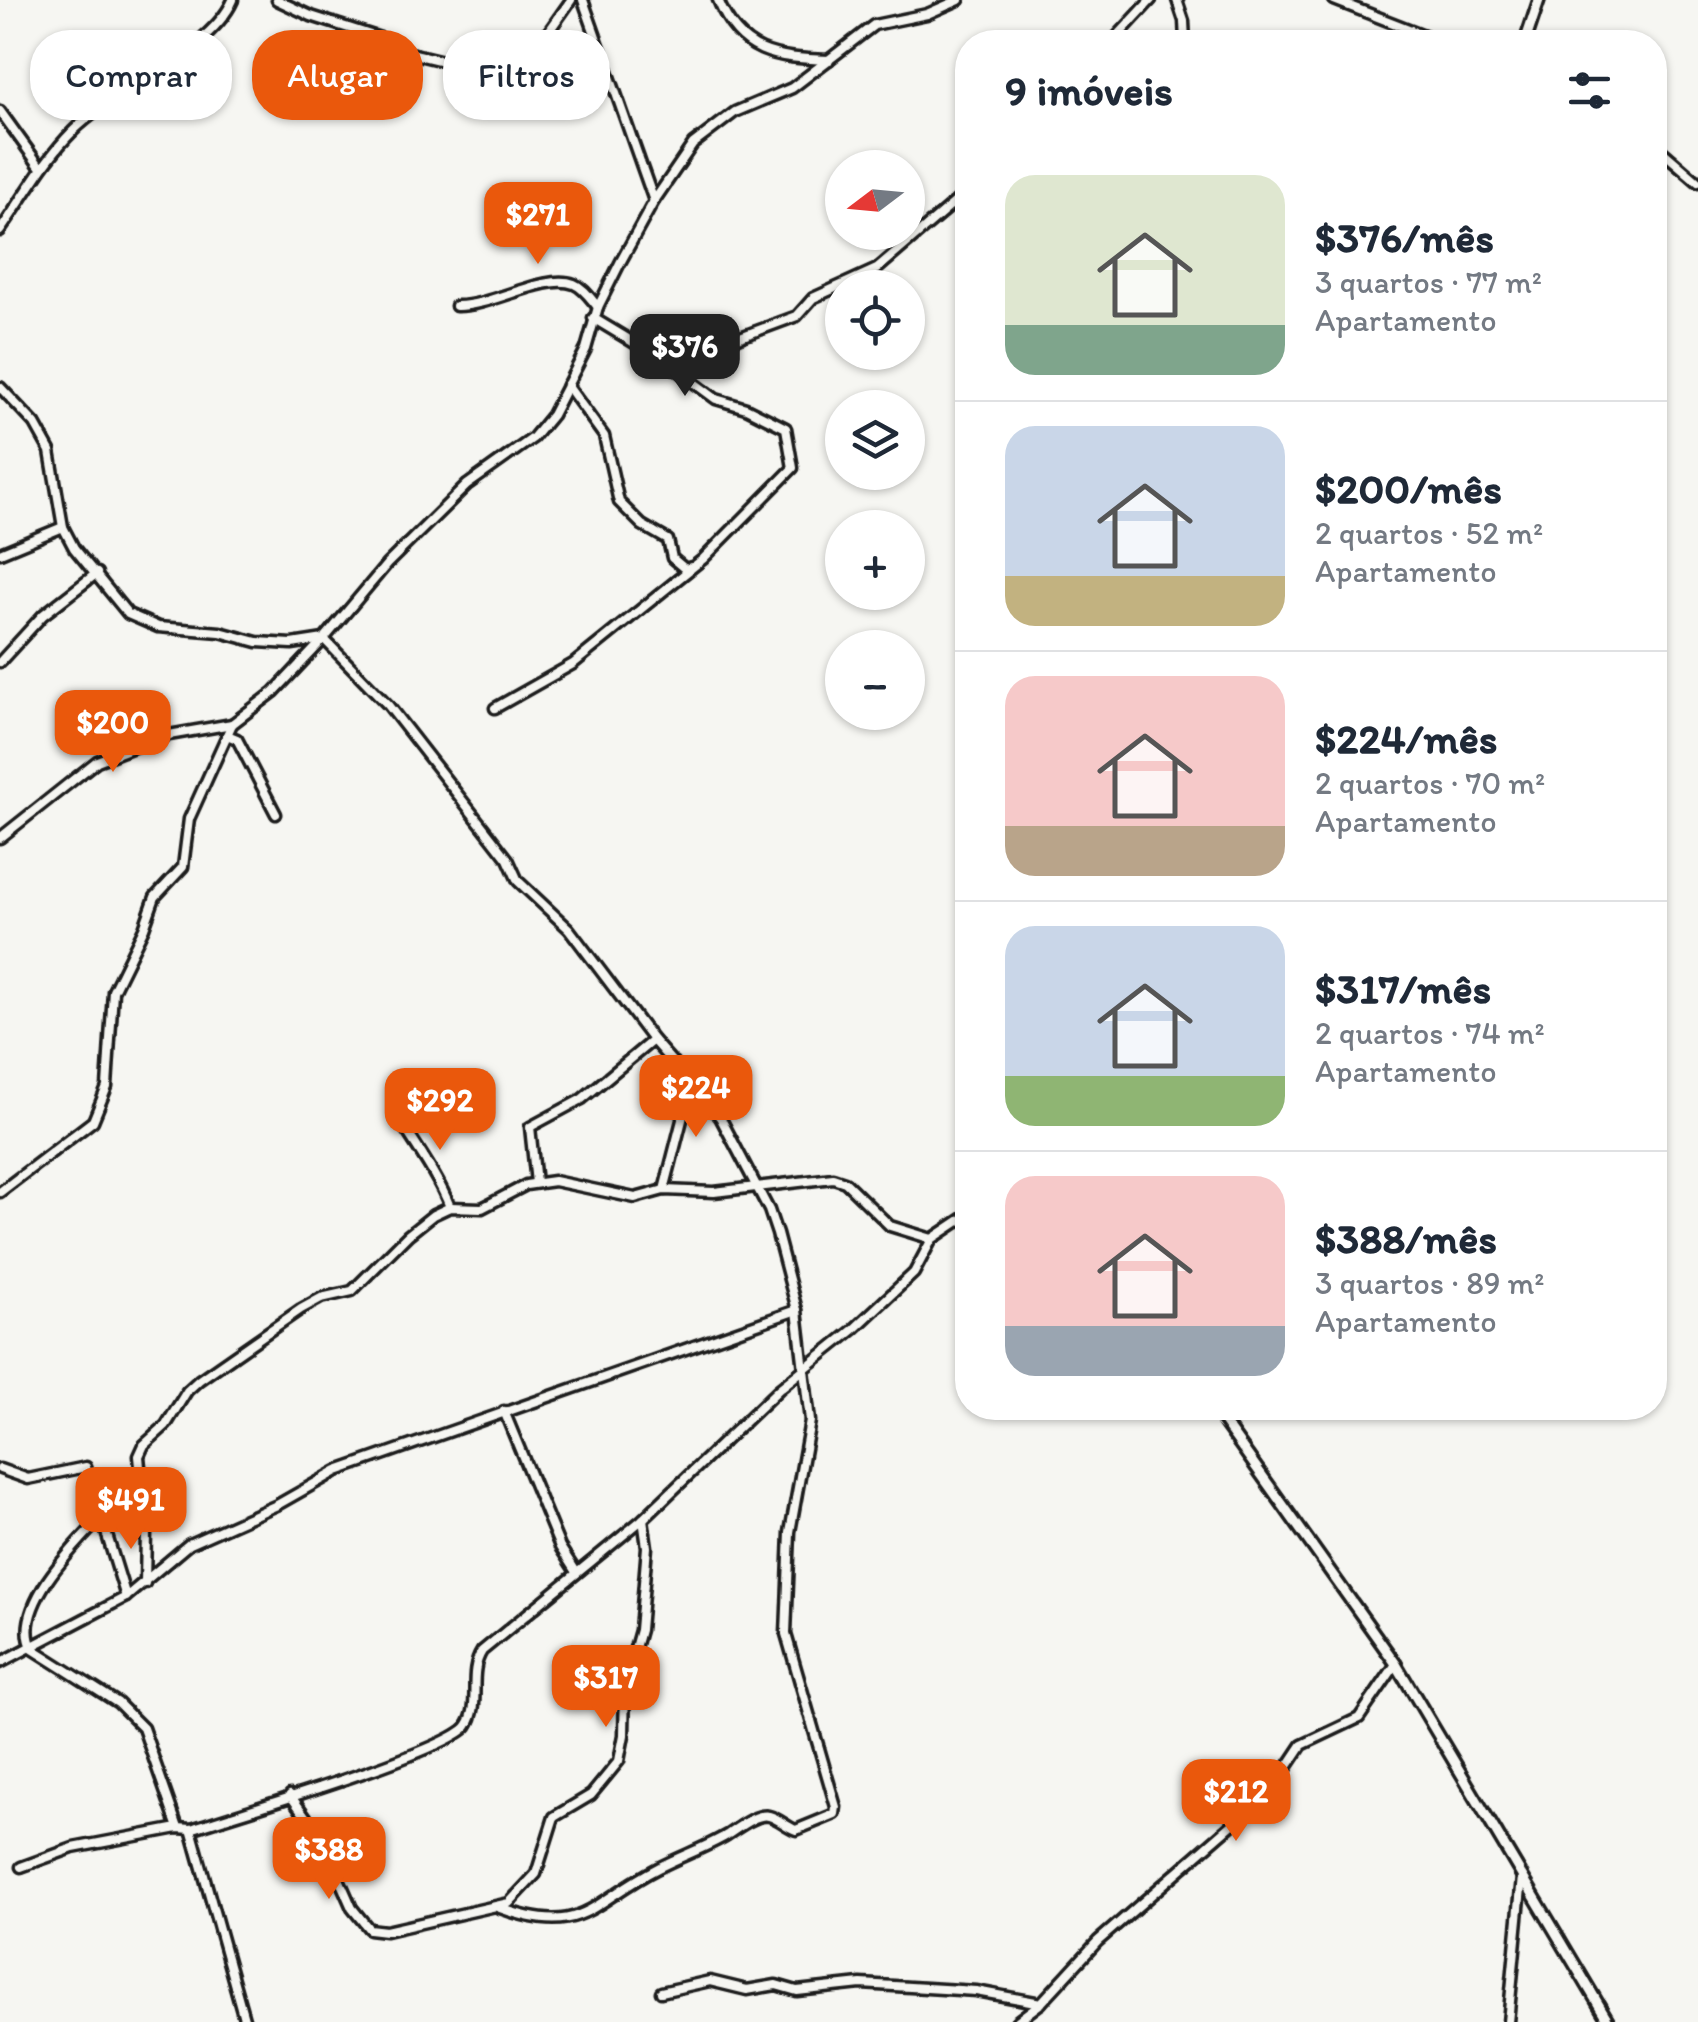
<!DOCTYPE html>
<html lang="pt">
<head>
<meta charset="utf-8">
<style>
	body { margin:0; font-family:Itim,sans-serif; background:#f2f2f3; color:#1f2937; height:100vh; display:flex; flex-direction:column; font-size:38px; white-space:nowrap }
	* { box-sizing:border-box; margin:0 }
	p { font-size:32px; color:#747a83 }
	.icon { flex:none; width:55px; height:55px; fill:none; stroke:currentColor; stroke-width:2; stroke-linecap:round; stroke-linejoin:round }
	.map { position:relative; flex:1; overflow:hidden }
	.drawer { position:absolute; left:955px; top:30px; width:712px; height:1390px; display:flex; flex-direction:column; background:#fff; border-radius:40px; box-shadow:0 2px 8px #0004 }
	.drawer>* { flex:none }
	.top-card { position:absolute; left:30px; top:30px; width:775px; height:90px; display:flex; gap:20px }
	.needle { width:65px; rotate:254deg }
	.tools { position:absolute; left:825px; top:150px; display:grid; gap:20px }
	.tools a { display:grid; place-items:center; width:100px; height:100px; border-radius:50%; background:#fff; box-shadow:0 2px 8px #0004; font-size:50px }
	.price { position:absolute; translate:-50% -85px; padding:0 22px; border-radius:20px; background:#ea580c; color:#fff; font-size:32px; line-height:65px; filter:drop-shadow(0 2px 5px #0008) }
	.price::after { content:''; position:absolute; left:50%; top:60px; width:30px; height:22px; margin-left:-15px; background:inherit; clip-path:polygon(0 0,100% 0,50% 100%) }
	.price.current { background:#222; color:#fff }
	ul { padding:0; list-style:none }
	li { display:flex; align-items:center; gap:30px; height:250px; padding:0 50px }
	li+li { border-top:2px solid #e0e1e3 }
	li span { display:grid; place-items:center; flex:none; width:280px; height:200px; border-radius:30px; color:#555 }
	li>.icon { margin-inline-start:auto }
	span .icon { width:120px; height:120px; fill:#fffc; stroke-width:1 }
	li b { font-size:42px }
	h2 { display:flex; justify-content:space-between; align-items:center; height:120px; padding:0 50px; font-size:42px }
	.tag { padding:0 35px; border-radius:40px; background:#fff; box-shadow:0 2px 8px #0004; font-size:35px; line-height:90px }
	.tag.current { background:#ea580c; color:#fff }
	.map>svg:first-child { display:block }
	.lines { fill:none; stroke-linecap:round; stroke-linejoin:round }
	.minor-casing { stroke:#1c1c1c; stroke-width:15 }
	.tertiary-casing { stroke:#1c1c1c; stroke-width:16 }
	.minor { stroke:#f6f6f2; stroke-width:8 }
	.tertiary { stroke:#f6f6f2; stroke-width:9 }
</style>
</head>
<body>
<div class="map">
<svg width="1698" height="2022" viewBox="0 0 1698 2022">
	<rect width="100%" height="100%" fill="#f6f6f2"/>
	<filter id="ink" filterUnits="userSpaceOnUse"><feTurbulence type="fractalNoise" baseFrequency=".01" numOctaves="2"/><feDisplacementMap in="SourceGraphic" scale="20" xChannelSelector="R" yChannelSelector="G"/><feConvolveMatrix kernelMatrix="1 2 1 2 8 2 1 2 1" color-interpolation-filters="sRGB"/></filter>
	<g filter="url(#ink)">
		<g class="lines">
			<g class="minor-casing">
				<g id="minor">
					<path d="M 277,0 L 311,16 L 380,38 L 406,52 L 501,75 L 530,58 L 571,0"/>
					<path d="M 583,0 L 654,201"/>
					<path d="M 718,0 C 740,54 775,58 829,60"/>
					<path d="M 1177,0 L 1184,21 L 1185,42"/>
					<path d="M 1334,0 L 1442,42"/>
					<path d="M 1112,42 L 1151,0"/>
					<path d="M 0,111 L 41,168"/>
					<path d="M 1655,145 L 1698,182"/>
					<path d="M 0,231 C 24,197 44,160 73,131 C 116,88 211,51 233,0"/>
					<path d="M 456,306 C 491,307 545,273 574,284 C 584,288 591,299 598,307"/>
					<path d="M 666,362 L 680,359 L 700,346 L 724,343 L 797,316 L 813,298 L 877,269 L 968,191"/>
					<path d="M 567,385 L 604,436 L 619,502 L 642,525 L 668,540 L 672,558 L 685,569 L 691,567"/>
					<path d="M 0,387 L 35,424 L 50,451 L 63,527 L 74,548 L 128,614 L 158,627 L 220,632 L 257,642 L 292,644 L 324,639 L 387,564 L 467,485 L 533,438 L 552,415 L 586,349 L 598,307 L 620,263 L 654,201 L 693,144 L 735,112 L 792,88 L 874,25 L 927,14 L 959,0"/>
					<path d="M 0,553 L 63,527"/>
					<path d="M 0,662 L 43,615 L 97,573"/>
					<path d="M 495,708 L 573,664 L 703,559 L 793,468 L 786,428 L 746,408 L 716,399 L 666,362 L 593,318"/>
					<path d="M 227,735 L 237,739 L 276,814"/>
					<path d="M 0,838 L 97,761 L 163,736 L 232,724"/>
					<path d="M 396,1114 C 414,1143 438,1176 450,1207"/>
					<path d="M 536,1183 L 530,1127 L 582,1099 L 653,1040"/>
					<path d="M 664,1190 L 692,1081"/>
					<path d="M 0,1192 L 93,1121 L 107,1087 L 113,991 L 144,928 L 155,897 L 183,867 L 189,819 L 227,735 L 232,724 L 274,692 L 324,639 L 388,705 L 508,859 L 518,881 L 569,929 L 653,1040 L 720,1117 L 769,1210 L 777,1234 L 797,1310 L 810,1421 L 790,1532 L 786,1634 L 836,1807 L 835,1814 L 796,1830 C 787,1827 778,1818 769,1816 C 756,1813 738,1828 727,1835 C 705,1848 681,1856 658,1868 C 588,1904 583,1939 497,1907"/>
					<path d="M 504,1411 L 560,1547 L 576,1572"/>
					<path d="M 0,1469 L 28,1479 L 86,1467 L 126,1597"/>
					<path d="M 101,1518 C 74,1546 11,1609 33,1649 L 118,1703 L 143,1728 L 178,1828"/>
					<path d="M 145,1583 L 146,1532 L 139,1456 L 144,1445 L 166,1425 L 187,1391 L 199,1380 L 301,1309 L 321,1298 L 352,1291 L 408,1235 L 433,1215 L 450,1207 L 482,1208 L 526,1185 L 554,1181 L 635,1198 L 664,1190 L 714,1192 L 833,1178 L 845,1182 L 890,1226 L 932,1239"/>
					<path d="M 0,1663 L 126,1597 L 189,1544 L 277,1505 L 337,1471 L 797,1310"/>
					<path d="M 290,1795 L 321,1838 L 352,1908 L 369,1929 L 386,1931 L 509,1903 L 536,1874 L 554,1817 L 591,1795 L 619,1761 L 624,1735 L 625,1684 L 640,1630 L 647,1547 L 643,1519"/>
					<path d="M 191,1829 L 245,2022"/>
					<path d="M 21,1867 L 73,1848 L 178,1828 L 191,1829 C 235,1814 447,1752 467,1726 C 482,1704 467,1674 482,1651 L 643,1519 L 779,1389 L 853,1330 L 914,1273 L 932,1239 L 968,1215"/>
					<path d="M 661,1992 L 710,1981 L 747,1990 L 776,1985 L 797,1991 L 861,1984 L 976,1991 L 1041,2003"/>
					<path d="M 1016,2022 L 1041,2003 L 1098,1941 L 1272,1790 L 1302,1745 L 1359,1718 L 1396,1664"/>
					<path d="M 1508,2022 L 1522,1877"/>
				</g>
			</g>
			<g class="tertiary-casing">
				<g id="tertiary">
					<path d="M 1525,42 L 1539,0"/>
					<path d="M 1214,1408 L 1396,1664 L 1609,2022"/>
				</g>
			</g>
			<use href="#minor" class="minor"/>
			<use href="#tertiary" class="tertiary"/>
		</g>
	</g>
</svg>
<div class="tools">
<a><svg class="needle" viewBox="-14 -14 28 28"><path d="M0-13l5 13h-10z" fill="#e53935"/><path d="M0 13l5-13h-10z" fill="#747a83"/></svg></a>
<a><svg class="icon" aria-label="locate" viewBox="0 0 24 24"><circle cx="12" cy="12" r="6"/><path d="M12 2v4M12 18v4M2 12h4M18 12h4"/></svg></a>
<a><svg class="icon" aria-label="layers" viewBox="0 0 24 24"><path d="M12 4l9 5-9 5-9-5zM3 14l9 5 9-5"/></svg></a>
<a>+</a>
<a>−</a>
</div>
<b class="price" style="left:538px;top:267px">$271</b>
<b class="price current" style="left:685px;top:399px">$376</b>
<b class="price" style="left:113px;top:775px">$200</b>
<b class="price" style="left:696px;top:1140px">$224</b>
<b class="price" style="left:440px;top:1153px">$292</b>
<b class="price" style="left:131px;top:1552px">$491</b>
<b class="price" style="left:606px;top:1730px">$317</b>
<b class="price" style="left:1236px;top:1844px">$212</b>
<b class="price" style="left:329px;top:1902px">$388</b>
<div class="top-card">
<a class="tag">Comprar</a>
<a class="tag current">Alugar</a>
<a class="tag">Filtros</a>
</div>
<section class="drawer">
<h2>9 imóveis<svg class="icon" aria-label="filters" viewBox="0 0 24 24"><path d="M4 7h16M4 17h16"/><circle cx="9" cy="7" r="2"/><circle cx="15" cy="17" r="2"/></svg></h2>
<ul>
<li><span style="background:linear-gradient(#dfe7d0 75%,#7fa58c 0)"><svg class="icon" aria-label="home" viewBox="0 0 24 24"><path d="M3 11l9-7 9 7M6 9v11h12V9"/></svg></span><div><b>$376/mês</b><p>3 quartos · 77 m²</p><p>Apartamento</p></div></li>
<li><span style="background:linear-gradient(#c9d6e8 75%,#c2b280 0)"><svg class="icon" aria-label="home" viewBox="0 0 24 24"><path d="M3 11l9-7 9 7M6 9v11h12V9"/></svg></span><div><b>$200/mês</b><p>2 quartos · 52 m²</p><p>Apartamento</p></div></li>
<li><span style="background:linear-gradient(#f6c9c9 75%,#b9a48a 0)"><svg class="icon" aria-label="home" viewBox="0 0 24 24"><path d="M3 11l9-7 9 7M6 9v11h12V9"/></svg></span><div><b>$224/mês</b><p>2 quartos · 70 m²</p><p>Apartamento</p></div></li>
<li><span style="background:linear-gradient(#c9d6e8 75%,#8fb573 0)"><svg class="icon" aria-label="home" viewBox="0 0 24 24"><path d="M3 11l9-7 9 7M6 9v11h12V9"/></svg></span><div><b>$317/mês</b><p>2 quartos · 74 m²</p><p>Apartamento</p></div></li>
<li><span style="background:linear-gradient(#f6c9c9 75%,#9aa5b1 0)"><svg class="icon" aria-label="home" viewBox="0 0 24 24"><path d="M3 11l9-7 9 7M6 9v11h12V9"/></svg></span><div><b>$388/mês</b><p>3 quartos · 89 m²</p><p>Apartamento</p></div></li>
</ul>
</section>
</div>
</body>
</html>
